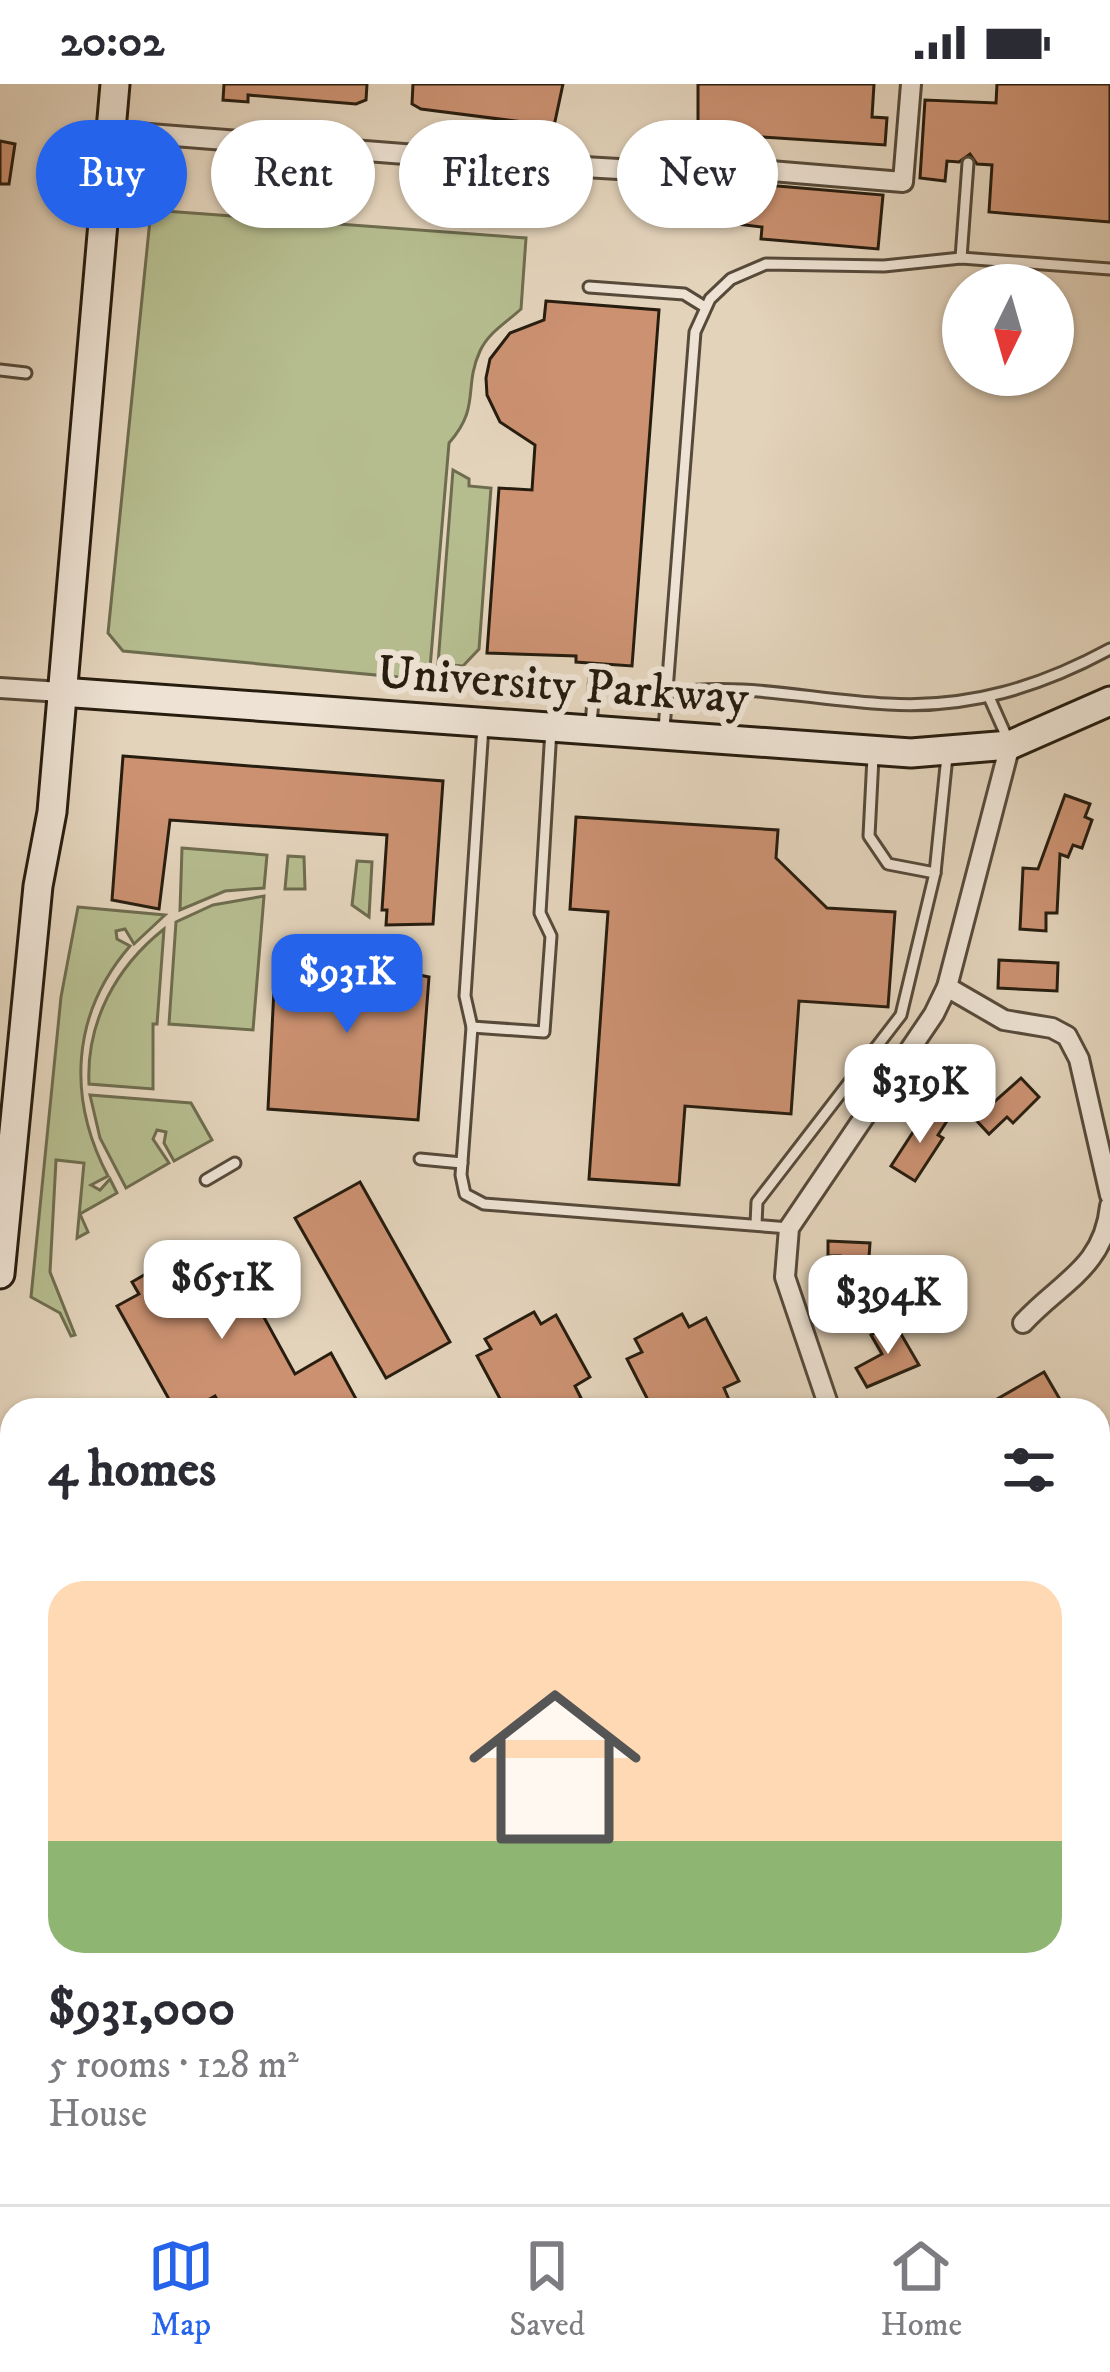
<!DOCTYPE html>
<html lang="en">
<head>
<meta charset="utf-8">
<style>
	body { margin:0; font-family:"IM FELL DW Pica",serif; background:#f2f2f3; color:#2b2b33; height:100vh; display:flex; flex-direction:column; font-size:45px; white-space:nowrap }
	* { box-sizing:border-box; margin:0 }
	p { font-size:39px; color:#7c7c81 }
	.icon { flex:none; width:66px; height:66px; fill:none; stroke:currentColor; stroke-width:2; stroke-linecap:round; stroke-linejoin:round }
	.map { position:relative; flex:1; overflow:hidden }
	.details { position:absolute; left:0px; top:1314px; width:1110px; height:807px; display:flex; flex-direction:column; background:#fff; border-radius:36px 36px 0 0; box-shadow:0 3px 9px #0004 }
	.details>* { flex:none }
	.guide { position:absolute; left:36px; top:36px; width:1038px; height:108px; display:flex; gap:24px }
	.needle { width:78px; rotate:185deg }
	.controls { position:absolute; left:942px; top:180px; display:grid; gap:24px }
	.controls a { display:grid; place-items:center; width:132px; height:132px; border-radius:50%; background:#fff; box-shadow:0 3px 9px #0004; font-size:60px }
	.price { position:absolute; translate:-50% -102px; padding:0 27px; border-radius:24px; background:#fff; color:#222; font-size:39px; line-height:78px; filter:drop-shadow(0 3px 6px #0008) }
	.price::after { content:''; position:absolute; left:50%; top:72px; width:36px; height:27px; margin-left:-18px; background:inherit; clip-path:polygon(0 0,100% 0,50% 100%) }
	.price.on { background:#2563eb; color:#fff }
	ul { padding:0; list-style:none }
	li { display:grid; align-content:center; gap:24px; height:636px; padding:0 48px }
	li span { display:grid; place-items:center; height:372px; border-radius:36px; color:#555 }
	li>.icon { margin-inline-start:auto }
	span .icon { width:216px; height:216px; fill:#fffc; stroke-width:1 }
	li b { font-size:51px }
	h2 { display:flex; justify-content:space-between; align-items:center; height:144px; padding:0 48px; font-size:51px }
	.tag { padding:0 42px; border-radius:54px; background:#fff; box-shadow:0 3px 9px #0004; font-size:42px; line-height:108px }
	.tag.on { background:#2563eb; color:#fff }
	.status { display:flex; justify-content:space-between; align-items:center; height:84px; padding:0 60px; background:#fff; direction:ltr }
	.status svg { height:33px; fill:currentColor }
	.tabs { display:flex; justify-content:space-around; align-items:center; height:168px; border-top:3px solid #e1e1e2; background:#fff; font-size:33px; color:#7c7c81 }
	.tabs a { display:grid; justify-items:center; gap:6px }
	.tabs .on { color:#2563eb }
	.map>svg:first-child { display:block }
	.green { fill:#b5bc8e; stroke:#6e6c4e; stroke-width:3 }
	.building { fill:#cb9171; stroke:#271d0f; stroke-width:3 }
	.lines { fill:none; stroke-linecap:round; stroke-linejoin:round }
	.lane-casing { stroke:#564a3a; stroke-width:15 }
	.street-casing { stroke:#564a3a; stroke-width:24 }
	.secondary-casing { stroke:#271d0f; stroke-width:33 }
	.lane { stroke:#ede2d3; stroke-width:9 }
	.street { stroke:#ede2d3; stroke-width:18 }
	.secondary { stroke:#ede2d3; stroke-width:27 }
	.labels { text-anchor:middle; stroke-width:12; stroke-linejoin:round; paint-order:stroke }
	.street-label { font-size:48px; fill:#271d0f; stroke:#ede2d3 }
</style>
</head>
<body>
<div class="status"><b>20:02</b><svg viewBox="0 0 49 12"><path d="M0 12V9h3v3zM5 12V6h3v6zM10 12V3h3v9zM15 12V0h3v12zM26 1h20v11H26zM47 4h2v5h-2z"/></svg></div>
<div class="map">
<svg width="1110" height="2120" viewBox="0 0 1110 2120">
	<rect width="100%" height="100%" fill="#e3d3bb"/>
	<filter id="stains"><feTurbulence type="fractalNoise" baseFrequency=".00167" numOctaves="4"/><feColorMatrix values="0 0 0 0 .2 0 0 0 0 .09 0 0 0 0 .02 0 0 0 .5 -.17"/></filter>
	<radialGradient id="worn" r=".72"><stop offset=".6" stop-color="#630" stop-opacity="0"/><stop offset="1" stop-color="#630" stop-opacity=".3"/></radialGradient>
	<g class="green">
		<path d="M 151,126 L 526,154 L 521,225 C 506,239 489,248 480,267 C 463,304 481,323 449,359 L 429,596 L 123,567 L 108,549 Z"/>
		<path d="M 453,386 L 469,395 L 469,402 L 491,404 L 479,565 L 463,582 L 438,580 Z"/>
		<path d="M 182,764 L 267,771 L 264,804 L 225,807 L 180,826 Z"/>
		<path d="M 288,772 L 304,773 L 305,805 L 285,805 Z"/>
		<path d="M 357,777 L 372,778 L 369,833 L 352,821 Z"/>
		<path d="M 264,812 L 253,946 L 169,940 L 176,838 L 213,821 Z"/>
		<path d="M 78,823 L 165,831 L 134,860 L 125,845 L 116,847 L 117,855 L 130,862 C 71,930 67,1014 108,1092 L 91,1101 L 100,1106 L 110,1095 L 117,1109 L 80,1130 L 88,1148 L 77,1154 L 84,1079 L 56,1076 L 50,1188 L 75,1251 L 71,1252 L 60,1229 L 31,1213 L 61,913 Z"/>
		<path d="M 164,845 L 157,940 L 153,940 L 153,1005 L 89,1000 C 86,938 116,883 164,845 Z"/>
		<path d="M 90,1011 L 191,1019 L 212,1056 L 174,1077 L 164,1059 L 166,1048 L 157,1046 L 153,1055 L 169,1079 L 126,1104 L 100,1054 Z"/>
		<path d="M 12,1909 L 12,2109 L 231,2109 L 236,2120 L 0,2120 L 0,1914 Z"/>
		<path d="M 510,2109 L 551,2114 L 565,2109 L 570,2115 L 589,2109 L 663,2109 L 636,2120 L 514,2120 Z"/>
	</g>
	<g class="building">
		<path d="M 224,0 L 367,0 L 366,16 L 356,20 L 248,11 L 248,18 L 223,16 Z"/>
		<path d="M 413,0 L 563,0 L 554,42 L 421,25 L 412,20 Z"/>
		<path d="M 698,0 L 874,0 L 872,33 L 887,34 L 885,61 L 748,52 L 747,69 L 698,66 Z"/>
		<path d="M 997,0 L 1110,0 L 1110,138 L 989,128 L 992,81 L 977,80 L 970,70 L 959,78 L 947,77 L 945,97 L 920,94 L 925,16 L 996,19 Z"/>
		<path d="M 0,57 L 15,60 L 9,100 L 0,100 Z"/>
		<path d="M 766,101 L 883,111 L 878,165 L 761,155 L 762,143 L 703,136 L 704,116 L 764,122 Z"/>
		<path d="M 546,217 L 659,226 L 632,582 L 576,578 L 576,572 L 487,569 L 499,404 L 532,406 L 535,361 L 500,338 L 487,311 L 486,294 L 490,275 L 510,249 L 544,236 Z"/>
		<path d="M 123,672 L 443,697 L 433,840 L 386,841 L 387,826 L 382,826 L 387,751 L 170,736 L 159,825 L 112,816 Z"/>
		<path d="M 1065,711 L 1090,720 L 1085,733 L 1092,736 L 1082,764 L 1073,761 L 1068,773 L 1060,770 L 1057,829 L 1046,829 L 1046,847 L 1020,845 L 1023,784 L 1038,785 Z"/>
		<path d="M 576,733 L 778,746 L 776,774 L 827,824 L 895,828 L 888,923 L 799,917 L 791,1030 L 685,1022 L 679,1101 L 589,1095 L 608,828 L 570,825 Z"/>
		<path d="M 276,865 L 391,874 L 390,885 L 429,893 L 418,1036 L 268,1025 Z"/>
		<path d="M 999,876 L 1058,879 L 1057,907 L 998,904 Z"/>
		<path d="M 1021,994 L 1039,1013 L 1013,1039 L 1007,1033 L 989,1050 L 975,1035 Z"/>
		<path d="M 928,1025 L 947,1037 L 938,1051 L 943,1054 L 915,1097 L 891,1082 Z"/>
		<path d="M 360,1098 L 450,1258 L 386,1294 L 295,1134 Z"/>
		<path d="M 828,1157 L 870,1159 L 867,1201 L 838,1200 L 840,1172 L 828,1172 Z"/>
		<path d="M 225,1162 L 295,1290 L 331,1269 L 362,1326 L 223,1326 L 215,1312 L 190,1326 L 175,1326 L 117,1222 L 139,1210 L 132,1198 L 151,1187 L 146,1178 L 164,1168 L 171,1179 L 185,1171 L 190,1181 Z"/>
		<path d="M 534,1228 L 541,1240 L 556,1231 L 590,1293 L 575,1302 L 581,1314 L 559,1326 L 506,1326 L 477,1272 L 491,1265 L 485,1255 Z"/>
		<path d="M 682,1230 L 689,1243 L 706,1234 L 739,1297 L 724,1304 L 730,1318 L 714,1326 L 653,1326 L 627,1275 L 642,1268 L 635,1255 Z"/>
		<path d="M 894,1238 L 919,1281 L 867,1303 L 856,1284 L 882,1270 L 871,1251 Z"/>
		<path d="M 1044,1288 L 1062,1319 L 1050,1326 L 978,1326 Z"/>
	</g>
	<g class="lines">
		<g class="lane-casing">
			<g id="lane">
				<path d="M 961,174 L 968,79"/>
				<path d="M 589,203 L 684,210 L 705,223"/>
				<path d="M 0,286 L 26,289"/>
				<path d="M 666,609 C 751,598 807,616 888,620 C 968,625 1040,603 1110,565"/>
				<path d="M 989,613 L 1009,658"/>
				<path d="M 591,641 L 595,591"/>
				<path d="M 483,642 L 465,912 L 472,943 L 461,1091 L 465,1110 L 484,1120 L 789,1144"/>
				<path d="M 664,645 L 695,248 L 710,215 L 731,195 L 766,180 L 884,182 L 961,174 L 1110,185"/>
				<path d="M 873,673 L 869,752 L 888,780 L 935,789 L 947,672"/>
				<path d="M 472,943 L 544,948 L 551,852 L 540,829 L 551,645"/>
				<path d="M 420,1075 L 462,1079"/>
				<path d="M 206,1096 L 235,1079"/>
				<path d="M 756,1140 L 757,1118 L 901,931 L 935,789"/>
			</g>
		</g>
		<g class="street-casing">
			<g id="street">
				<path d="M 111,47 L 532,80 L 636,86 L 712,82 L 903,98 L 911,0"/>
				<path d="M 0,604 L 61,608"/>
				<path d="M 947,903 L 1004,936 L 1052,944 L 1067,952 L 1079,975 L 1110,1111"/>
				<path d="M 1023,1239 C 1059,1199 1104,1184 1110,1122"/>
				<path d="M 830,1326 L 785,1193 L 789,1144 L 934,930 L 947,903 L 1010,661"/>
				<path d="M 1098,1422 L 1110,1414"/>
				<path d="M 1098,1695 L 1110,1688"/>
				<path d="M 1098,1937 L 1110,1930"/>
				<path d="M 670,2120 L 703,2109"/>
			</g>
		</g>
		<g class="secondary-casing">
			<g id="secondary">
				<path d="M 61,608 L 911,669 L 1010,661 L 1110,617"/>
				<path d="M 0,1190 L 38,802 L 52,728 L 115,0"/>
				<path d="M 0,1445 L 12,1513"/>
				<path d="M 0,1603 L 12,1599"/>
				<path d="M 273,2109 L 278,2120"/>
			</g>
		</g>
		<use href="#lane" class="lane"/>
		<use href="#street" class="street"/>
		<use href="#secondary" class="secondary"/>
	</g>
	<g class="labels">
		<g class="street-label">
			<text transform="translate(563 599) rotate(4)" y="17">University Parkway</text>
		</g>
	</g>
	<rect width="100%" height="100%" filter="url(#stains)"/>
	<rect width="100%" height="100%" fill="url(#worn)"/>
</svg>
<div class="controls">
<a><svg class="needle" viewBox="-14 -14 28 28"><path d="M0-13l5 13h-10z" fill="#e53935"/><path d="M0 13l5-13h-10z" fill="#7c7c81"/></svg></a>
</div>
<b class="price on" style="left:347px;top:952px">$931K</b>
<b class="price" style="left:920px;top:1062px">$319K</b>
<b class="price" style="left:222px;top:1258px">$651K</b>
<b class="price" style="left:888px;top:1273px">$394K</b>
<div class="guide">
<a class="tag on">Buy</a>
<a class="tag">Rent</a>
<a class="tag">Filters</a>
<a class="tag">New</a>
</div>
<section class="details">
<h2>4 homes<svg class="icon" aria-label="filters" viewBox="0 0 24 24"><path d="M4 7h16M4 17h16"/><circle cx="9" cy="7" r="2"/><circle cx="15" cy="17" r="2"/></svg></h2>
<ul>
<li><span style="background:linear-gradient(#ffd9b3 70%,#8fb573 0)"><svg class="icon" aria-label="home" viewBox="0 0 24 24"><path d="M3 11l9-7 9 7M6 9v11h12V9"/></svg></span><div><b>$931,000</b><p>5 rooms · 128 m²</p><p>House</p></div></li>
</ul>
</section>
</div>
<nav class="tabs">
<a class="on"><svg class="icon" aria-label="map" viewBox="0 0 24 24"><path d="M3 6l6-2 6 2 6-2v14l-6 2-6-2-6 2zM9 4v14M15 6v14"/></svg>Map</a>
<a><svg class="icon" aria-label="saved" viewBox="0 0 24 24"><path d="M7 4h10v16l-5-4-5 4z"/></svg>Saved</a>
<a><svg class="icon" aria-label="home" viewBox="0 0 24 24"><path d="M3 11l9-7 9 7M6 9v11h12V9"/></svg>Home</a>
</nav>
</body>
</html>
